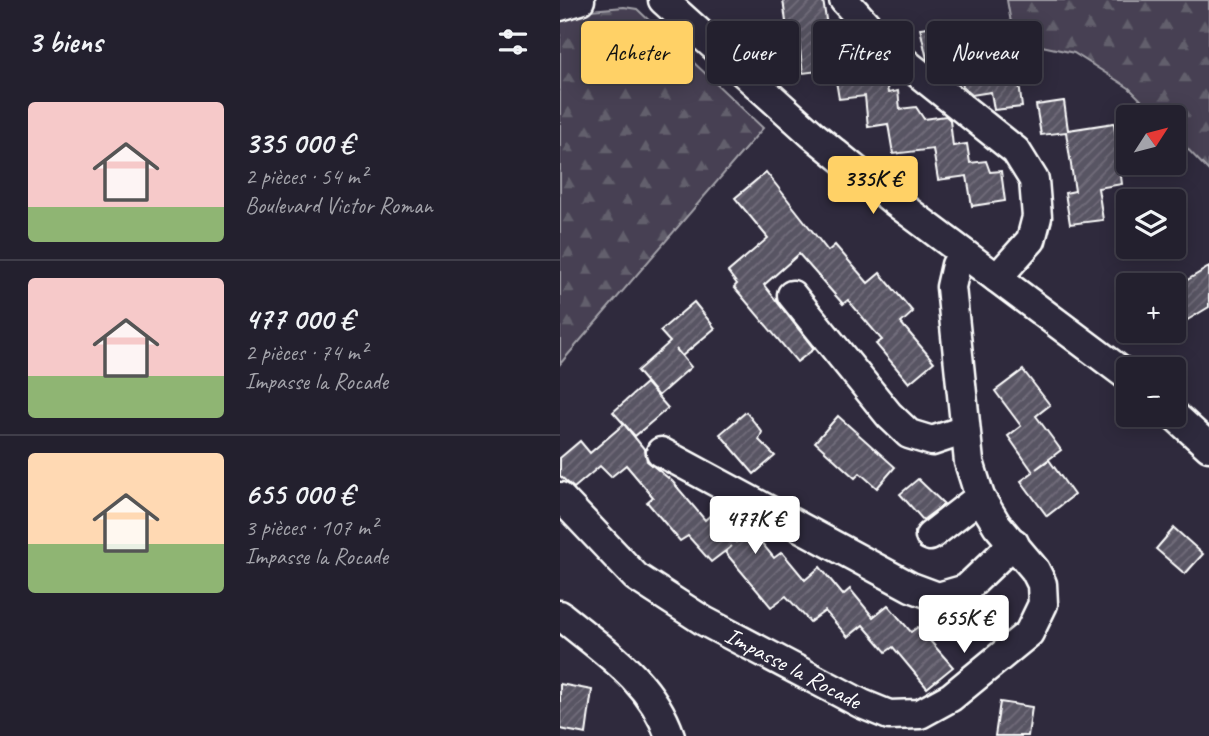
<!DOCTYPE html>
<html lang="fr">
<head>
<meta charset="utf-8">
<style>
	body { margin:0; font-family:Caveat,sans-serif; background:#2b2836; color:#f1f3f6; height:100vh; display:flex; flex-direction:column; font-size:26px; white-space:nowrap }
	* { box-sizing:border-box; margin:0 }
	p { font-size:23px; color:#a3a3aa }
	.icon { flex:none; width:38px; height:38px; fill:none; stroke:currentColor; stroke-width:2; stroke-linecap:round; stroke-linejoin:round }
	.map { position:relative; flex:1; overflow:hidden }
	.sheet { display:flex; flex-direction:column; background:#23202e; width:560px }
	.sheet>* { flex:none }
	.guide { position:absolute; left:21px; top:21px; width:522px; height:63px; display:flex; gap:14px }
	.needle { width:46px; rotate:54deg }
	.tools { position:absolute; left:556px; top:105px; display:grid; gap:14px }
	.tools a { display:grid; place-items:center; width:70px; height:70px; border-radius:7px; background:#23202e; box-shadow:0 4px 18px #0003,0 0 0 2px #403e4a; font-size:35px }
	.price { position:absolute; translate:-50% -60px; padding:0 16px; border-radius:7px; background:#fff; color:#222; font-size:23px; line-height:46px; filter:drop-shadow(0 2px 4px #0008) }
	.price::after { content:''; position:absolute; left:50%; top:42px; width:21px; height:16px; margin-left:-10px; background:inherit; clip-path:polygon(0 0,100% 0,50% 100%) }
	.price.active { background:#ffd166; color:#111 }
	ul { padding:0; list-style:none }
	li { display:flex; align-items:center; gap:21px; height:175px; padding:0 28px }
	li+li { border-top:2px solid #403e4a }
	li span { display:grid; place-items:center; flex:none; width:196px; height:140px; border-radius:7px; color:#555 }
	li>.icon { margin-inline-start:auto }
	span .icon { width:84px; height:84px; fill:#fffc; stroke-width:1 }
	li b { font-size:30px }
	h2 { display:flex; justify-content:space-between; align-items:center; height:84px; padding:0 28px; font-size:30px }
	.chip { padding:0 24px; border-radius:7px; background:#23202e; box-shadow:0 4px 18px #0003,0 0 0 2px #403e4a; font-size:24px; line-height:63px }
	.chip.active { background:#ffd166; color:#111 }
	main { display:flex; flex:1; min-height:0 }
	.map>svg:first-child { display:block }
	.forest { fill:url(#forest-firs); stroke:#a2a0a8; stroke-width:2 }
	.building { fill:url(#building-hatch); stroke:#fff; stroke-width:2 }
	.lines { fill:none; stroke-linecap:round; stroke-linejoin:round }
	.minor-casing { stroke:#fff; stroke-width:33 }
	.minor { stroke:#2f2a3d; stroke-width:28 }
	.labels { text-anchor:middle; stroke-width:7; stroke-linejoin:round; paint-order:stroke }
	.street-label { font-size:24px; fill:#fff; stroke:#2f2a3d }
</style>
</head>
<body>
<main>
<section class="sheet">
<h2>3 biens<svg class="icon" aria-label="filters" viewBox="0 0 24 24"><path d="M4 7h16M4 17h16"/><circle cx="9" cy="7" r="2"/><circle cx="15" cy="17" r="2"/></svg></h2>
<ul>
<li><span style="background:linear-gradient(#f6c9c9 75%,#8fb573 0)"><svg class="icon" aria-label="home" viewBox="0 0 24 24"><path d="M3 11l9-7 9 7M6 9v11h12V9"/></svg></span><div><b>335 000 €</b><p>2 pièces · 54 m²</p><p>Boulevard Victor Roman</p></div></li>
<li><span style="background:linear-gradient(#f6c9c9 70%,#8fb573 0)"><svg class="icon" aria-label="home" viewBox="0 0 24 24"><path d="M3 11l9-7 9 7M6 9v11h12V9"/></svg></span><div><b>477 000 €</b><p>2 pièces · 74 m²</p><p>Impasse la Rocade</p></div></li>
<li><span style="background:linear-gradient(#ffd9b3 65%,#8fb573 0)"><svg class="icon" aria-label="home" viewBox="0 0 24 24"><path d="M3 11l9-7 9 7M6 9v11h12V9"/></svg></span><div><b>655 000 €</b><p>3 pièces · 107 m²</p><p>Impasse la Rocade</p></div></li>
</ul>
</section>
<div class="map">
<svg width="649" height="736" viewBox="0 0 649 736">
	<defs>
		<pattern id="forest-firs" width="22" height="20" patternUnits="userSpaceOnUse" patternTransform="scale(1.75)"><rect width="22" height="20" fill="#464152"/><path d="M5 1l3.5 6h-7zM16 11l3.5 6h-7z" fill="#625e6c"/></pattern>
		<pattern id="building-hatch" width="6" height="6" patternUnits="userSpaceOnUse" patternTransform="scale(1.75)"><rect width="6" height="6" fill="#595564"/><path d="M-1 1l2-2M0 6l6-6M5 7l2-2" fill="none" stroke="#726e7b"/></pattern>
	</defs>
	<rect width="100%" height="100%" fill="#2f2a3d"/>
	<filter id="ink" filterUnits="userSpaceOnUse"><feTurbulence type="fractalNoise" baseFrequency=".0143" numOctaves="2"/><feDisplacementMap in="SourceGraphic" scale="14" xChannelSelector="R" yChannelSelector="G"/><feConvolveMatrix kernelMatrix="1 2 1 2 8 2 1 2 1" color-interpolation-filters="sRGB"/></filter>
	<g filter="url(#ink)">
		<g class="forest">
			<path d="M 447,0 L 649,0 L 649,171 L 614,135 L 614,117 L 598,117 L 569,88 L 514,53 L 454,40 Z"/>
			<path d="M 64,7 L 77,9 L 203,128 L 0,364 L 0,18 L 30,10 Z"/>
		</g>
		<g class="building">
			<path d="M 223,0 L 263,0 L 267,26 L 277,24 L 286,54 L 301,52 L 304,65 L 318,63 L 324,67 L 328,93 L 338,91 L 340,109 L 356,107 L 364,119 L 386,116 L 390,120 L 393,146 L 407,144 L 410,163 L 426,161 L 430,172 L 441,171 L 445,201 L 412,206 L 407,176 L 378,180 L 373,149 L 333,154 L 328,124 L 308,127 L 305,96 L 279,99 L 274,69 L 243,73 L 239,42 L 229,44 Z"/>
			<path d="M 390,24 L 394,55 L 367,59 L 360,28 Z"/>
			<path d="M 426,49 L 430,79 L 458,75 L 462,107 L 434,110 L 431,92 L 412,95 L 403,87 L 396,53 Z"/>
			<path d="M 504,101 L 508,130 L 554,123 L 562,184 L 538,188 L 543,220 L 510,224 L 505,193 L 515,191 L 506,132 L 481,135 L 476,105 Z"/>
			<path d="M 206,172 L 268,251 L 275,245 L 308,283 L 320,273 L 353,312 L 341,323 L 374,362 L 349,383 L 316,344 L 322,340 L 288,300 L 283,304 L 239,254 L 204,285 L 254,349 L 237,362 L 174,287 L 177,284 L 168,272 L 208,238 L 175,198 Z"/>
			<path d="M 649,267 L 649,307 L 614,328 L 614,288 Z"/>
			<path d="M 134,302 L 155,328 L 122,356 L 116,349 L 131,367 L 98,396 L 77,371 L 110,342 L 100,331 Z"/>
			<path d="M 463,370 L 490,405 L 476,416 L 501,450 L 476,469 L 489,460 L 514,495 L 487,516 L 461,481 L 473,472 L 448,436 L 461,426 L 435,391 Z"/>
			<path d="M 86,383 L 108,408 L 75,436 L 53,412 Z"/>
			<path d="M 186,412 L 202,432 L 199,440 L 215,456 L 194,474 L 160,434 Z"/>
			<path d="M 278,416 L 335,467 L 317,488 L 300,473 L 295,478 L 255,442 Z"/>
			<path d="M 64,424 L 85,450 L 87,461 L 112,481 L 145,520 L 152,514 L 176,542 L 191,530 L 214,558 L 222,552 L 245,580 L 260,567 L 283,595 L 290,589 L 313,617 L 328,605 L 351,632 L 358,627 L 393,667 L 367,688 L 333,647 L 326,652 L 303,625 L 288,637 L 265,611 L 250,622 L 226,596 L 211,607 L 165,552 L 172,546 L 151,562 L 128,536 L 120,541 L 87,502 L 93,497 L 66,465 L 51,477 L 40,466 L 14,488 L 0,476 L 0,458 L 20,441 L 30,453 Z"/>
			<path d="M 358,479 L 384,504 L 363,520 L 340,494 Z"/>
			<path d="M 614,528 L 643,554 L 625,574 L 596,549 Z"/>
			<path d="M 0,684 L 32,690 L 26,734 L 0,729 Z"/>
			<path d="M 440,702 L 472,707 L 468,736 L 435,736 Z"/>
		</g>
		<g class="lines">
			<g class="minor-casing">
				<g id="minor">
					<path d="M 103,0 L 253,135 L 334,201 L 569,377"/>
					<path d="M 284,0 L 328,49 L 456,151 L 474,180 L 477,217 L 471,240 L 437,278"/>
					<path d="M 0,6 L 20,0"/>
					<path d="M 232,295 L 329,415 L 349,434 L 372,441 L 405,430"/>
					<path d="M 614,415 L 649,447"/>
					<path d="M 101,452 L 351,587 L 378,597 L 406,589 L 454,543"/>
					<path id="s1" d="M 0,497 L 76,577 L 144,621 L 302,704 L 329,715 L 360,714 L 391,697 L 469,633 L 483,604 L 482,584 L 475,570 L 437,525 L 420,497 L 409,462 L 391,287 L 396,265 L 403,253"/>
					<path d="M 370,536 L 420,497"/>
					<path d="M 0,615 C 44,651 91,680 110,736"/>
				</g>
			</g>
			<use href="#minor" class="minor"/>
		</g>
	</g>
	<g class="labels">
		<g class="street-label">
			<text dy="8" stroke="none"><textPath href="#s1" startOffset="292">Impasse la Rocade</textPath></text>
		</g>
	</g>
</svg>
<div class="tools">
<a><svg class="needle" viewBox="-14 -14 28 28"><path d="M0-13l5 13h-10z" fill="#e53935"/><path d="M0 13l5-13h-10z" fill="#a3a3aa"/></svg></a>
<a><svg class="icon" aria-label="layers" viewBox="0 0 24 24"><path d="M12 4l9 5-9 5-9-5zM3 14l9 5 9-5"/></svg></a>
<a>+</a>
<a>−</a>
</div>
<b class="price active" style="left:313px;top:216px">335K €</b>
<b class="price" style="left:195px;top:556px">477K €</b>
<b class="price" style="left:404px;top:655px">655K €</b>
<div class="guide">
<a class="chip active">Acheter</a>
<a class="chip">Louer</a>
<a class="chip">Filtres</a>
<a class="chip">Nouveau</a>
</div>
</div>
</main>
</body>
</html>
